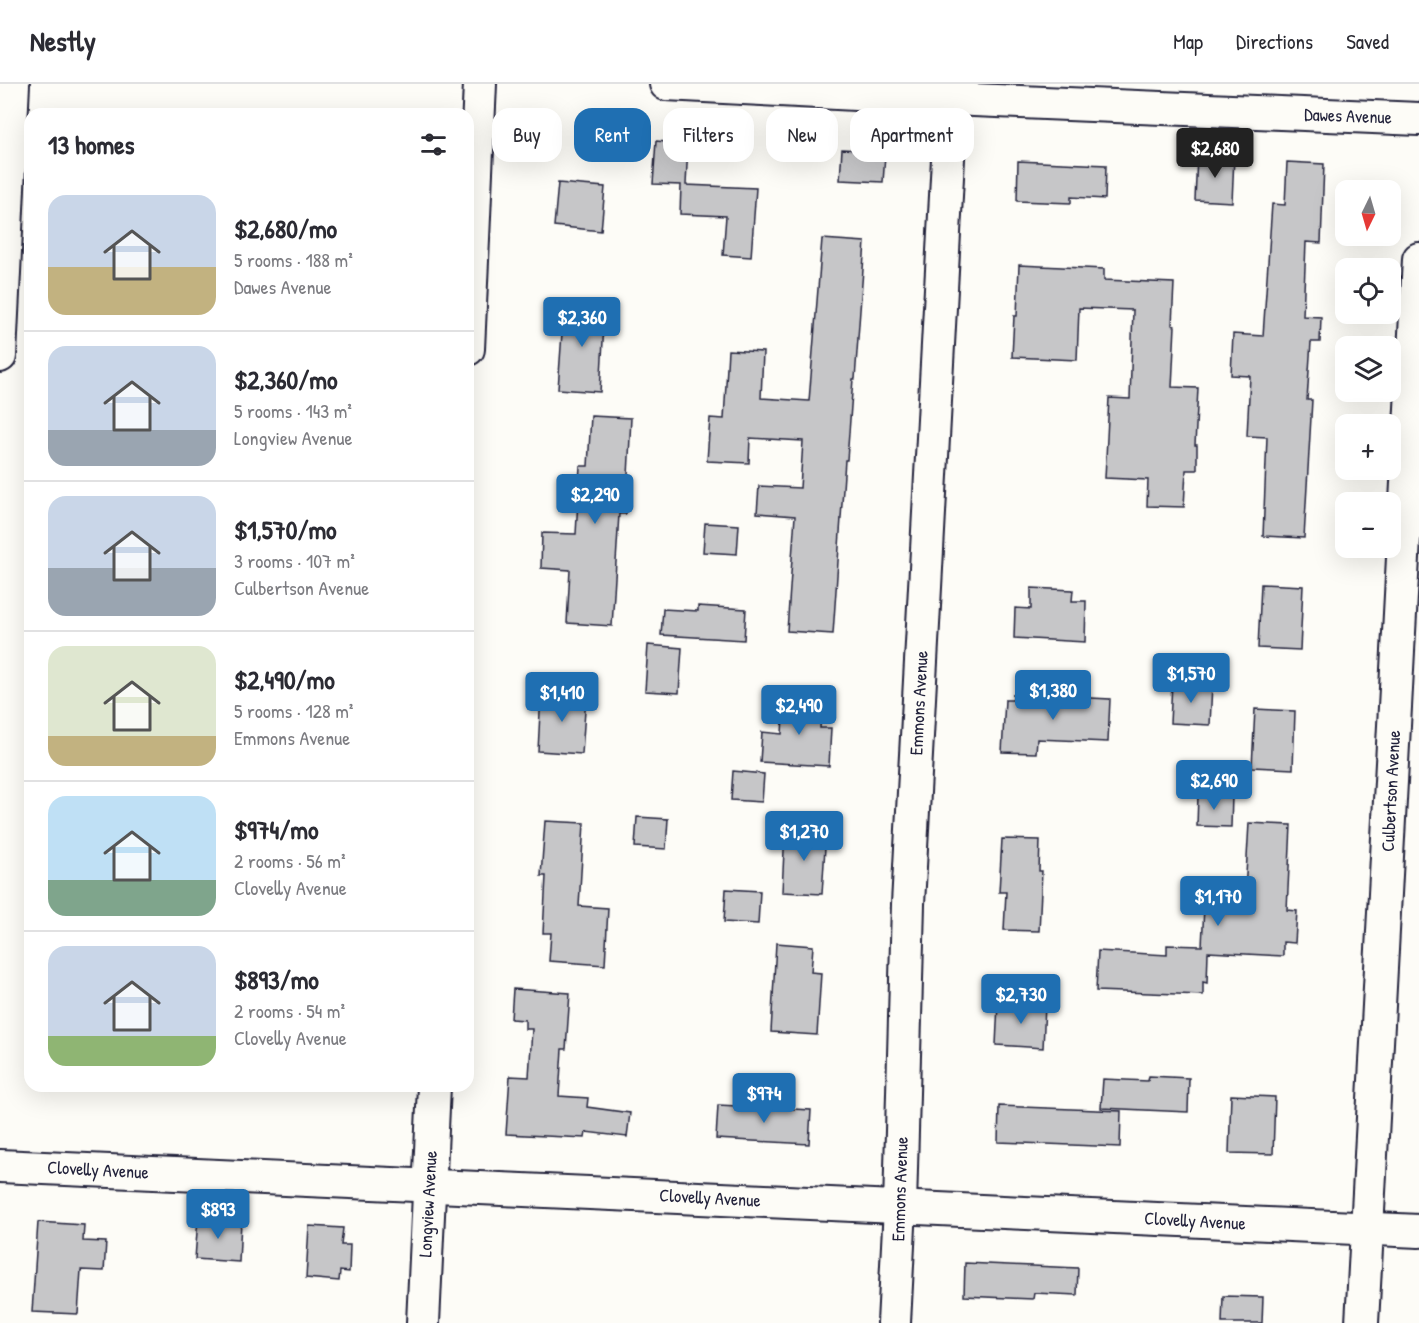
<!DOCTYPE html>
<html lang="en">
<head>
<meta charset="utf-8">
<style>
	body { margin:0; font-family:"Patrick Hand",sans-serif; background:#f7f7f7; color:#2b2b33; height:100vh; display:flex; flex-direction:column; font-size:22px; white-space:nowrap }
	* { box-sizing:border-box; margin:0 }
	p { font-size:20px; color:#7c7c81 }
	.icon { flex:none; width:33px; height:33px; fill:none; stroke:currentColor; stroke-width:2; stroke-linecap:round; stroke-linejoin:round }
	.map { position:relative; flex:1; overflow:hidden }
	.drawer { position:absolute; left:24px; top:24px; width:450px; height:984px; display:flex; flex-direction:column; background:#fff; border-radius:18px; box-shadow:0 6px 24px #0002 }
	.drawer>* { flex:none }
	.top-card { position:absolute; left:492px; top:24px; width:570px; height:54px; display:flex; gap:12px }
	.needle { width:39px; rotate:185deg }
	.fabs { position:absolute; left:1335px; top:96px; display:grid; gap:12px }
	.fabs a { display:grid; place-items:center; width:66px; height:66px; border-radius:12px; background:#fff; box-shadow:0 6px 24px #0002; font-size:30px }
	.price { position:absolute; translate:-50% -51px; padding:0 14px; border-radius:6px; background:#1f6fb2; color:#fff; font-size:20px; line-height:39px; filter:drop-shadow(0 2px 3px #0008) }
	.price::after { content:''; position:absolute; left:50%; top:36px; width:18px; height:14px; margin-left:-9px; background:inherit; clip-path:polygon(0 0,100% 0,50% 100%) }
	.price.on { background:#222; color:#fff }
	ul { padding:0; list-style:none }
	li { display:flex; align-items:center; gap:18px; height:150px; padding:0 24px }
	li+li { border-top:2px solid #e1e1e2 }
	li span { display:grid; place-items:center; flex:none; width:168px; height:120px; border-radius:18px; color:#555 }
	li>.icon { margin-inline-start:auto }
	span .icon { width:72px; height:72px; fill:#fffc; stroke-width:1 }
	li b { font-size:26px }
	h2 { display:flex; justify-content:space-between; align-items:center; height:72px; padding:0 24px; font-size:26px }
	.chip { padding:0 21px; border-radius:18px; background:#fff; box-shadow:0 6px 24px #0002; font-size:21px; line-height:54px }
	.chip.on { background:#1f6fb2; color:#fff }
	header { display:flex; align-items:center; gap:36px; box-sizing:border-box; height:84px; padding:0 30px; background:#fff; border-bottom:2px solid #e1e1e2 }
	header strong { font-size:28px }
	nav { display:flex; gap:33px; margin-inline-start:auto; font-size:21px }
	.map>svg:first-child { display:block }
	.building { fill:#c6c6c8; stroke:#22223b; stroke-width:1.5 }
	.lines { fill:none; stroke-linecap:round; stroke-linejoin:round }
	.street-casing { stroke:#22223b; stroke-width:36 }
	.street { stroke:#fdfcf7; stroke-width:32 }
	.labels { text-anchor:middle; stroke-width:4.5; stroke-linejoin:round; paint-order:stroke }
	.street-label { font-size:18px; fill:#22223b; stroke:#fdfcf7 }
</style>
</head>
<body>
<header>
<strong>Nestly</strong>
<nav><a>Map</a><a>Directions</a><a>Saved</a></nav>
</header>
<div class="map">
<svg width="1419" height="1239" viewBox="0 0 1419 1239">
	<rect width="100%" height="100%" fill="#fdfcf7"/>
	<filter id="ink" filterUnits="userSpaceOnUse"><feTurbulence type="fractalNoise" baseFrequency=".0167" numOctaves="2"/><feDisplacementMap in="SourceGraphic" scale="12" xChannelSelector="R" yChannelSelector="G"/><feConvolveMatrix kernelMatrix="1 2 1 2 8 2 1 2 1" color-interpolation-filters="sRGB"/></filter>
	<g filter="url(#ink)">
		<g class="building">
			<path d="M 656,57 L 688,60 L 686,101 L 756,104 L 751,173 L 723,171 L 726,132 L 680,130 L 681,101 L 653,100 Z"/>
			<path d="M 861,57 L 886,58 L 883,98 L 840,96 L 842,65 L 860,66 Z"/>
			<path d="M 1197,72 L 1234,73 L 1232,118 L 1195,116 Z"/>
			<path d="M 1018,77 L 1106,81 L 1105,115 L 1071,113 L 1071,119 L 1017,117 Z"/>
			<path d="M 1287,78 L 1324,80 L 1321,159 L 1306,158 L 1303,232 L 1321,233 L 1320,258 L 1311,258 L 1307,316 L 1312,316 L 1304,454 L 1263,452 L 1267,353 L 1247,352 L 1250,292 L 1231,291 L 1233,250 L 1263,252 L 1272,120 L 1285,121 Z"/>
			<path d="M 558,99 L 605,103 L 601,147 L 554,142 Z"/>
			<path d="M 822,155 L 865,158 L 855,295 L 853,295 L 847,376 L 845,376 L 833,550 L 787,547 L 795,432 L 757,429 L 759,402 L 800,404 L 803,357 L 750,354 L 749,379 L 707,377 L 710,334 L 724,335 L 728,266 L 763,268 L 761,314 L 809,317 Z"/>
			<path d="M 1019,181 L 1104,185 L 1104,196 L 1174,199 L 1172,241 L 1175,242 L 1172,303 L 1198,304 L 1195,361 L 1197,361 L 1197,386 L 1186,386 L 1184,423 L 1147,422 L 1148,396 L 1105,394 L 1109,314 L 1130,315 L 1133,226 L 1079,224 L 1077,276 L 1012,273 L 1014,232 L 1017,232 Z"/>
			<path d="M 564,221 L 605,223 L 600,308 L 558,305 Z"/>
			<path d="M 591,332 L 631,334 L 626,430 L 619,430 L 612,542 L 567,539 L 570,486 L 541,484 L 542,449 L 576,450 L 580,382 L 588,382 Z"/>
			<path d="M 705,439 L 739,441 L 737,470 L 703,468 Z"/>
			<path d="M 1261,500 L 1303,502 L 1300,566 L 1258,564 Z"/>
			<path d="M 1031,504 L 1073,506 L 1072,517 L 1086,517 L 1085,558 L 1014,554 L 1015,524 L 1031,525 Z"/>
			<path d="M 698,522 L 746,525 L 744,556 L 661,551 L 663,525 L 698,527 Z"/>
			<path d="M 648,561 L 682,564 L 679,609 L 645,607 Z"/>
			<path d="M 1172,599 L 1212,600 L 1210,641 L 1170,639 Z"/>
			<path d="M 541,609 L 586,612 L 582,670 L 538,667 Z"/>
			<path d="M 1013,610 L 1110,615 L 1108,658 L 1037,655 L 1036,669 L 1002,668 L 1005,616 L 1013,616 Z"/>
			<path d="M 784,614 L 822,617 L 820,644 L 831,644 L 829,682 L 760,678 L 762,648 L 782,650 Z"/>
			<path d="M 1255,625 L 1295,627 L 1293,685 L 1252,683 Z"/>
			<path d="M 733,687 L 764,690 L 762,718 L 731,716 Z"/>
			<path d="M 1198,711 L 1232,712 L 1231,743 L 1197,742 Z"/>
			<path d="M 637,733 L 668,735 L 666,765 L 635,763 Z"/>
			<path d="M 545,737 L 584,739 L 579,822 L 608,824 L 605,881 L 549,877 L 551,849 L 543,849 L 546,792 L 541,792 Z"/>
			<path d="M 1249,739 L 1291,741 L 1287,826 L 1297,827 L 1295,859 L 1283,858 L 1283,872 L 1208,868 L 1207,899 L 1203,898 L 1203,911 L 1096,907 L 1098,867 L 1167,871 L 1167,861 L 1202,862 L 1204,823 L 1244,825 Z"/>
			<path d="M 785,746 L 826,748 L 822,810 L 782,808 Z"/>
			<path d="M 1002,755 L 1040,756 L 1039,787 L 1042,787 L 1039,847 L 1004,846 L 1006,808 L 999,808 Z"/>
			<path d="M 726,805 L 760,807 L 758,840 L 724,838 Z"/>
			<path d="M 776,859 L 813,862 L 811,888 L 821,889 L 817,951 L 771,948 Z"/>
			<path d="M 513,905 L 570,909 L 566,965 L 562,965 L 559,1012 L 588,1014 L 587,1023 L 630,1029 L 627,1053 L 586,1048 L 585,1054 L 506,1050 L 510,992 L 529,993 L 532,945 L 525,945 L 525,936 L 511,935 Z"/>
			<path d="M 998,919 L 1045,921 L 1043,964 L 996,961 Z"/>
			<path d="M 1149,992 L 1189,994 L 1188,1028 L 1101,1024 L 1103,995 L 1148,997 Z"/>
			<path d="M 1231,1011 L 1275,1013 L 1273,1070 L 1229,1069 Z"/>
			<path d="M 718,1021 L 811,1026 L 809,1060 L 716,1055 Z"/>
			<path d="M 999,1022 L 1121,1027 L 1120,1063 L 998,1058 Z"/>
			<path d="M 198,1134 L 241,1137 L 239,1178 L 195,1175 Z"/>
			<path d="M 38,1138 L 84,1141 L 83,1157 L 106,1158 L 104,1187 L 81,1186 L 78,1230 L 32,1228 Z"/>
			<path d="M 309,1142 L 343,1144 L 341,1161 L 350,1161 L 349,1188 L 340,1187 L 339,1197 L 306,1194 Z"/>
			<path d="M 965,1179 L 1078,1184 L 1077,1211 L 1034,1209 L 1033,1215 L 964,1212 Z"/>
			<path d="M 1223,1212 L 1263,1213 L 1262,1239 L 1222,1239 Z"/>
		</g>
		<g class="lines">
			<g class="street-casing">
				<g id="street">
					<path d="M 666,0 L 951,15 L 1419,35"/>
					<path d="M 468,265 L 480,0"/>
					<path d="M 0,272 L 13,0"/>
					<path d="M 0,1082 L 1419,1147"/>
					<path d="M 423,1239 L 434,1002"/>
					<path d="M 894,1239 L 900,1123 L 908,820 L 952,0"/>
					<path d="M 1362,1239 L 1419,175"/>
				</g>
			</g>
			<use href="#street" class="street"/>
		</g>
	</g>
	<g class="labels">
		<g class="street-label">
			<text transform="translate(1348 32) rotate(2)" y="6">Dawes Avenue</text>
			<text transform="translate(919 619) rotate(-87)" y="6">Emmons Avenue</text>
			<text transform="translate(1391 707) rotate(-87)" y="6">Culbertson Avenue</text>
			<text transform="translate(98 1086) rotate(3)" y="6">Clovelly Avenue</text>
			<text transform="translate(900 1105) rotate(-88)" y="6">Emmons Avenue</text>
			<text transform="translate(710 1114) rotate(3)" y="6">Clovelly Avenue</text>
			<text transform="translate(428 1120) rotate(-87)" y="6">Longview Avenue</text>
			<text transform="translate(1195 1137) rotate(3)" y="6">Clovelly Avenue</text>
		</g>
	</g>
</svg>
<div class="fabs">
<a><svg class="needle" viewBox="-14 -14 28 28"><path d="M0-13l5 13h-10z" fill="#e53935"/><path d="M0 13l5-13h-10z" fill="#7c7c81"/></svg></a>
<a><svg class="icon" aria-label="locate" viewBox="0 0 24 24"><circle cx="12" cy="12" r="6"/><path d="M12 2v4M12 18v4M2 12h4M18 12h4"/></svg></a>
<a><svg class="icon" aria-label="layers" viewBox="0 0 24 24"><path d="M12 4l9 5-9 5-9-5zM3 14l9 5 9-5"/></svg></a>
<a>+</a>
<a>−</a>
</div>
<b class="price on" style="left:1215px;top:95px">$2,680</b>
<b class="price" style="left:582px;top:264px">$2,360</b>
<b class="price" style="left:595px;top:441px">$2,290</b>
<b class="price" style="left:1191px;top:620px">$1,570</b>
<b class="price" style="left:1053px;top:637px">$1,380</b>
<b class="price" style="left:562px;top:639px">$1,410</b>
<b class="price" style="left:799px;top:652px">$2,490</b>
<b class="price" style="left:1214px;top:727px">$2,690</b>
<b class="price" style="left:804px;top:778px">$1,270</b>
<b class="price" style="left:1218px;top:843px">$1,170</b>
<b class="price" style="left:1021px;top:941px">$2,730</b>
<b class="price" style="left:764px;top:1040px">$974</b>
<b class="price" style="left:218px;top:1156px">$893</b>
<div class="top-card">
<a class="chip">Buy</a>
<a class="chip on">Rent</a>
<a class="chip">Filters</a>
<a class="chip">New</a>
<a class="chip">Apartment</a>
</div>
<section class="drawer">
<h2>13 homes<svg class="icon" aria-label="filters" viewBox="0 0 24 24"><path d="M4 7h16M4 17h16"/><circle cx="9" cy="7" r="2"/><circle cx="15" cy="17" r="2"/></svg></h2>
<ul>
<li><span style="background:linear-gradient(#c9d6e8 60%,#c2b280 0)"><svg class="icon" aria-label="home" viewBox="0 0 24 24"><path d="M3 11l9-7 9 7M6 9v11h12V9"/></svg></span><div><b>$2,680/mo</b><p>5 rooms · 188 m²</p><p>Dawes Avenue</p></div></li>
<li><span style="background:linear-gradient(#c9d6e8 70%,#9aa5b1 0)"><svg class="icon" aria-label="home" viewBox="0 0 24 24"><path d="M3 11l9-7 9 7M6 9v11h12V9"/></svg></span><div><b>$2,360/mo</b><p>5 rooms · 143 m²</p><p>Longview Avenue</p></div></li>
<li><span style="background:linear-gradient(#c9d6e8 60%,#9aa5b1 0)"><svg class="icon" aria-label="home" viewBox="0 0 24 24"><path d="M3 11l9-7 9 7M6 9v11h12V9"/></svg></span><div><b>$1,570/mo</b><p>3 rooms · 107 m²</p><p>Culbertson Avenue</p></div></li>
<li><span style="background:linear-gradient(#dfe7d0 75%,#c2b280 0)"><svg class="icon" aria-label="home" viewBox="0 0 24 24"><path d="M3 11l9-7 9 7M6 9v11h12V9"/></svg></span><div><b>$2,490/mo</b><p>5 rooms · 128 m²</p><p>Emmons Avenue</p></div></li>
<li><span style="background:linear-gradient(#bfe0f5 70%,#7fa58c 0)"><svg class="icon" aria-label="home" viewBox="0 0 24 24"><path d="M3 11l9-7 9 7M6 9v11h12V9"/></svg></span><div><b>$974/mo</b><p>2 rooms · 56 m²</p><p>Clovelly Avenue</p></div></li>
<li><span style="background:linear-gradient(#c9d6e8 75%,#8fb573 0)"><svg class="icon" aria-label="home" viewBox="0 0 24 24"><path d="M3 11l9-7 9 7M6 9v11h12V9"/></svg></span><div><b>$893/mo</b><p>2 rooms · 54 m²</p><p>Clovelly Avenue</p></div></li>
</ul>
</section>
</div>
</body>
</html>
